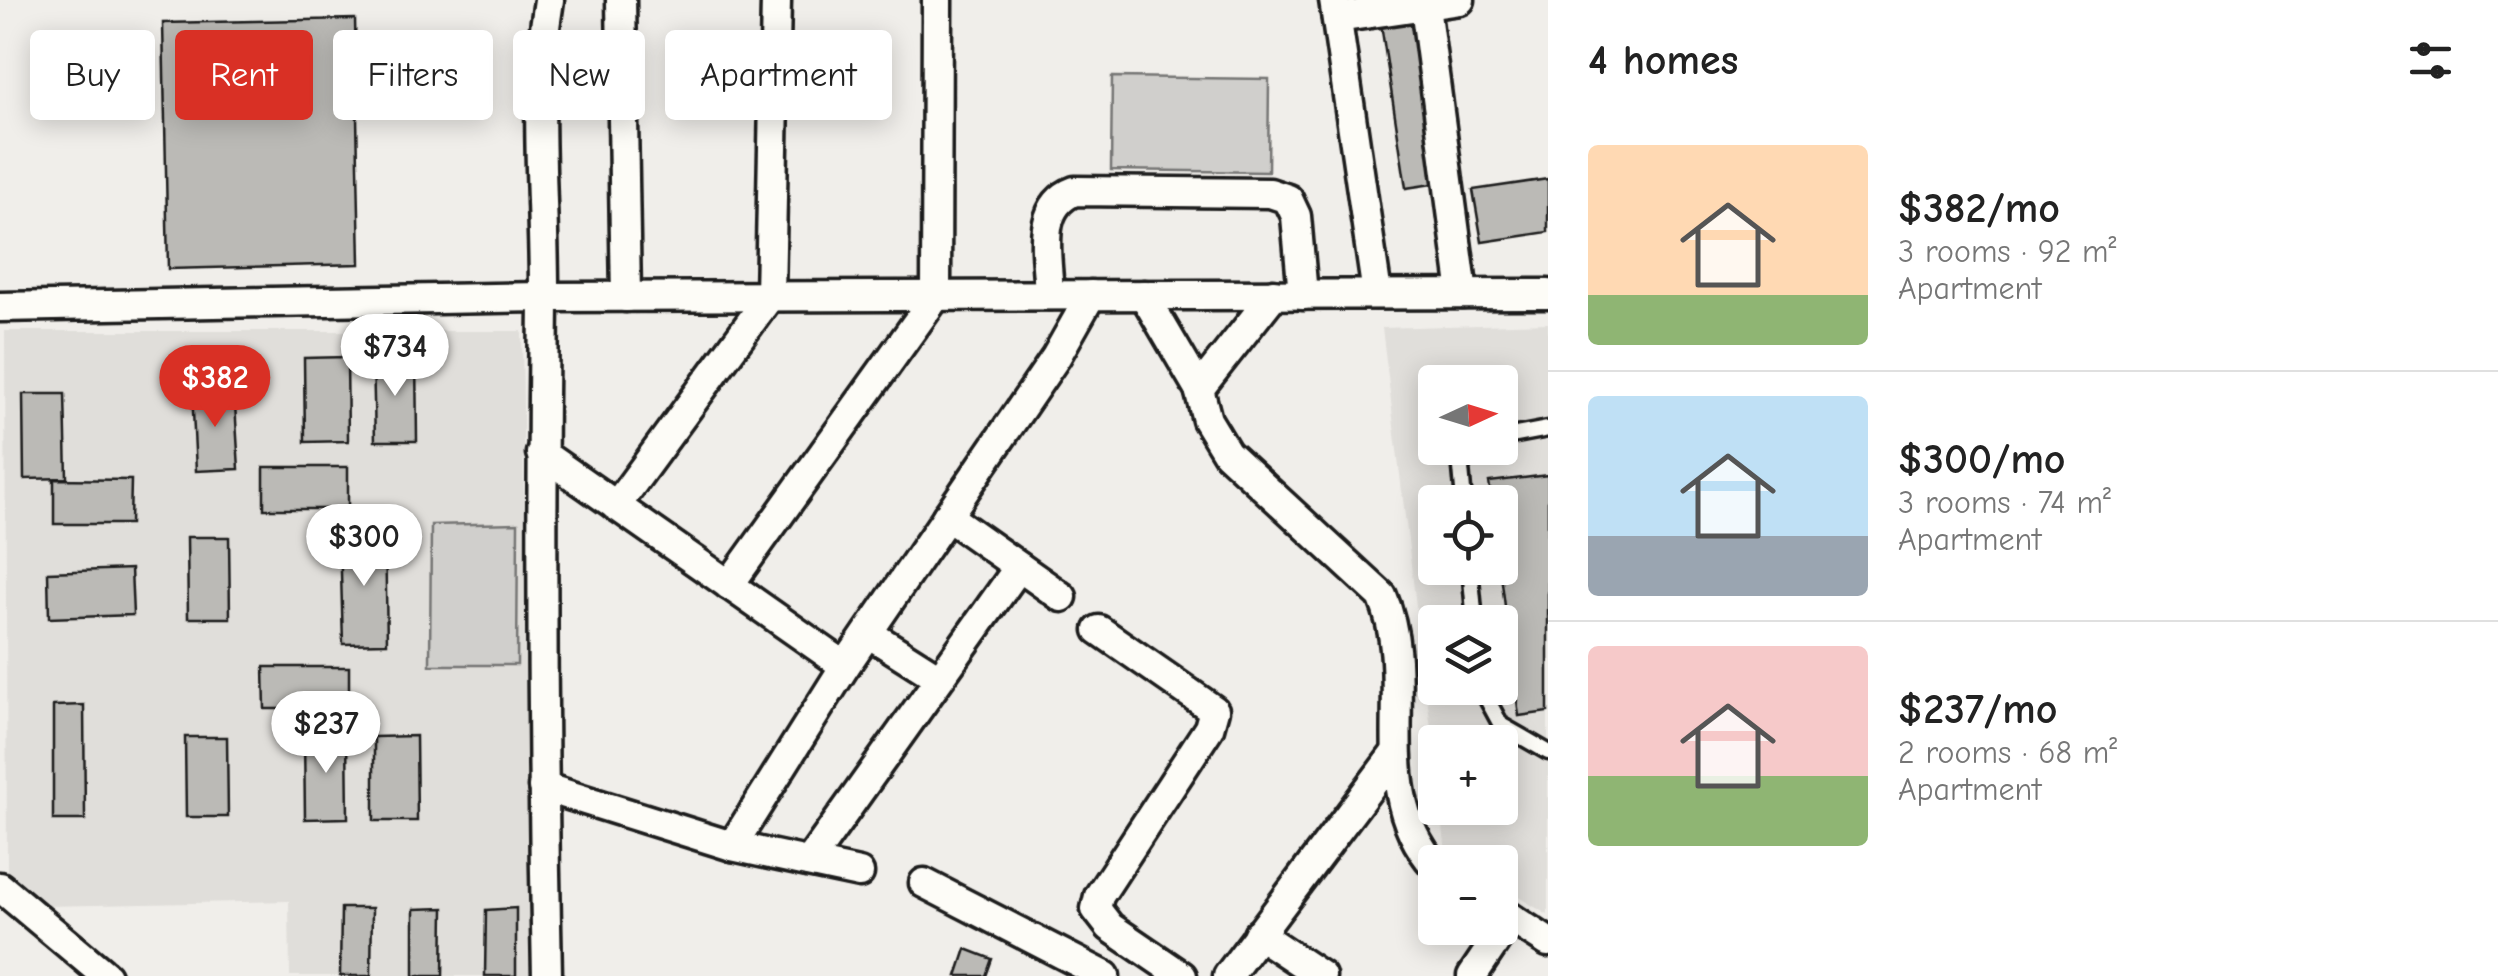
<!DOCTYPE html>
<html lang="en">
<head>
<meta charset="utf-8">
<style>
	body { margin:0; font-family:"Comic Neue",sans-serif; background:#f2f2f2; color:#222; height:100vh; display:flex; flex-direction:column; font-size:38px; white-space:nowrap }
	* { box-sizing:border-box; margin:0 }
	p { font-size:32px; color:#767676 }
	.icon { flex:none; width:55px; height:55px; fill:none; stroke:currentColor; stroke-width:2; stroke-linecap:round; stroke-linejoin:round }
	.map { position:relative; flex:1; overflow:hidden }
	.drawer { display:flex; flex-direction:column; background:#fff; width:950px }
	.drawer>* { flex:none }
	.top-card { position:absolute; left:30px; top:30px; width:950px; height:90px; display:flex; gap:20px }
	.needle { width:65px; rotate:86deg }
	.fabs { position:absolute; left:1418px; top:365px; display:grid; gap:20px }
	.fabs a { display:grid; place-items:center; width:100px; height:100px; border-radius:10px; background:#fff; box-shadow:0 5px 25px #0003; font-size:50px }
	.price { position:absolute; translate:-50% -85px; padding:0 22px; border-radius:35px; background:#fff; color:#222; font-size:32px; line-height:65px; filter:drop-shadow(0 2px 5px #0008) }
	.price::after { content:''; position:absolute; left:50%; top:60px; width:30px; height:22px; margin-left:-15px; background:inherit; clip-path:polygon(0 0,100% 0,50% 100%) }
	.price.current { background:#d93025; color:#fff }
	ul { padding:0; list-style:none }
	li { display:flex; align-items:center; gap:30px; height:250px; padding:0 40px }
	li+li { border-top:2px solid #e0e0e0 }
	li span { display:grid; place-items:center; flex:none; width:280px; height:200px; border-radius:10px; color:#555 }
	li>.icon { margin-inline-start:auto }
	span .icon { width:120px; height:120px; fill:#fffc; stroke-width:1 }
	li b { font-size:42px }
	h2 { display:flex; justify-content:space-between; align-items:center; height:120px; padding:0 40px; font-size:42px }
	.tag { padding:0 35px; border-radius:10px; background:#fff; box-shadow:0 5px 25px #0003; font-size:35px; line-height:90px }
	.tag.current { background:#d93025; color:#fff }
	main { display:flex; flex:1; min-height:0 }
	.map>svg:first-child { display:block }
	.built { fill:#e0deda; fill-rule:evenodd }
	.green { fill:#d0cfcc; stroke:#767674; stroke-width:2.5 }
	.building { fill:#bbbab6; stroke:#1c1c1c; stroke-width:2.5 }
	.lines { fill:none; stroke-linecap:round; stroke-linejoin:round }
	.service-casing { stroke:#1c1c1c; stroke-width:21 }
	.minor-casing { stroke:#1c1c1c; stroke-width:35 }
	.service { stroke:#fdfcf7; stroke-width:14 }
	.minor { stroke:#fdfcf7; stroke-width:28 }
</style>
</head>
<body>
<main>
<div class="map">
<svg width="1548" height="976" viewBox="0 0 1548 976">
	<rect width="100%" height="100%" fill="#f0eeea"/>
	<filter id="ink" filterUnits="userSpaceOnUse"><feTurbulence type="fractalNoise" baseFrequency=".01" numOctaves="2"/><feDisplacementMap in="SourceGraphic" scale="20" xChannelSelector="R" yChannelSelector="G"/><feConvolveMatrix kernelMatrix="1 2 1 2 8 2 1 2 1" color-interpolation-filters="sRGB"/></filter>
	<g filter="url(#ink)">
		<g class="built">
			<path d="M 1548,323 L 1548,915 L 1500,886 L 1500,862 L 1462,862 L 1446,853 L 1441,808 L 1500,808 L 1500,742 L 1435,742 L 1435,761 L 1382,328 ZM 1435,382 L 1500,382 L 1500,448 L 1435,448 ZM 1435,502 L 1500,502 L 1500,568 L 1435,568 ZM 1435,622 L 1500,622 L 1500,688 L 1435,688 Z"/>
			<path d="M 5,331 L 522,331 L 530,976 L 290,976 L 289,901 L 46,906 L 7,871 Z"/>
		</g>
		<g class="green">
			<path d="M 1112,77 L 1269,79 L 1268,172 L 1111,170 Z"/>
			<path d="M 518,523 L 517,665 L 430,665 L 431,525 Z"/>
		</g>
		<g class="building">
			<path d="M 1421,18 L 1446,182 L 1406,188 L 1381,24 Z"/>
			<path d="M 355,19 L 360,264 L 168,269 L 163,23 Z"/>
			<path d="M 1548,179 L 1548,232 L 1482,242 L 1473,190 Z"/>
			<path d="M 416,356 L 417,441 L 375,441 L 373,357 Z"/>
			<path d="M 347,357 L 348,441 L 305,442 L 304,358 Z"/>
			<path d="M 234,388 L 239,469 L 196,471 L 192,391 Z"/>
			<path d="M 23,394 L 65,394 L 67,478 L 24,479 Z"/>
			<rect x="264" y="467" width="84" height="42"/>
			<path d="M 1548,475 L 1548,712 L 1519,716 L 1500,567 L 1500,502 L 1492,502 L 1489,482 Z"/>
			<path d="M 54,479 L 131,480 L 130,524 L 54,524 Z"/>
			<path d="M 385,535 L 387,643 L 343,644 L 340,536 Z"/>
			<path d="M 187,537 L 229,537 L 230,618 L 188,618 Z"/>
			<path d="M 131,569 L 133,615 L 49,618 L 48,572 Z"/>
			<path d="M 264,667 L 349,667 L 349,709 L 265,709 Z"/>
			<path d="M 84,705 L 85,820 L 53,820 L 53,706 Z"/>
			<path d="M 304,734 L 347,734 L 348,818 L 305,819 Z"/>
			<path d="M 416,736 L 417,821 L 374,821 L 374,737 Z"/>
			<path d="M 185,737 L 227,737 L 228,817 L 186,817 Z"/>
			<path d="M 341,908 L 372,908 L 371,976 L 340,976 Z"/>
			<path d="M 444,908 L 443,976 L 414,976 L 414,909 Z"/>
			<path d="M 516,908 L 516,976 L 485,976 L 486,910 Z"/>
			<path d="M 966,949 L 992,959 L 986,976 L 957,976 Z"/>
		</g>
		<g class="lines">
			<g class="service-casing">
				<g id="service">
					<path d="M 1500,438 L 1548,429"/>
					<path d="M 1464,502 L 1461,468 L 1470,448"/>
					<path d="M 1470,568 L 1475,622"/>
					<path d="M 1481,688 L 1501,725 L 1548,752"/>
				</g>
			</g>
			<g class="minor-casing">
				<g id="minor">
					<path d="M 621,0 L 626,297"/>
					<path d="M 1334,0 L 1377,294"/>
					<path d="M 1425,6 L 1463,294"/>
					<path d="M 1337,18 L 1460,0"/>
					<path d="M 1049,295 C 1048,258 1034,206 1075,191 L 1270,193 L 1288,199 L 1296,216 L 1303,295"/>
					<path d="M 1144,295 L 1199,389 L 1207,420 L 1227,453 L 1382,596 C 1419,681 1366,789 1435,866"/>
					<path d="M 0,307 L 544,297 L 1548,294"/>
					<path d="M 1199,389 L 1274,294"/>
					<path d="M 541,453 L 845,666"/>
					<path d="M 616,506 L 770,296 L 776,0"/>
					<path d="M 947,516 L 1062,597"/>
					<path d="M 729,585 L 936,296 L 937,0"/>
					<path d="M 1099,630 L 1214,710 L 1209,728 L 1099,896 L 1096,909 L 1110,927 L 1182,976"/>
					<path d="M 868,633 L 939,678"/>
					<path d="M 543,787 L 732,846 L 859,873"/>
					<path d="M 732,846 L 845,666 L 1056,357 L 1091,295"/>
					<path d="M 809,862 L 1019,567"/>
					<path d="M 924,883 L 1105,976"/>
					<path d="M 0,887 L 106,976"/>
					<path d="M 1500,911 L 1548,942"/>
					<path d="M 1258,934 L 1321,976"/>
					<path d="M 547,976 C 542,751 541,527 544,302 C 545,201 532,100 549,0"/>
					<path d="M 1228,976 L 1394,755"/>
					<path d="M 1472,976 L 1511,918"/>
				</g>
			</g>
			<use href="#service" class="service"/>
			<use href="#minor" class="minor"/>
		</g>
	</g>
</svg>
<div class="fabs">
<a><svg class="needle" viewBox="-14 -14 28 28"><path d="M0-13l5 13h-10z" fill="#e53935"/><path d="M0 13l5-13h-10z" fill="#767676"/></svg></a>
<a><svg class="icon" aria-label="locate" viewBox="0 0 24 24"><circle cx="12" cy="12" r="6"/><path d="M12 2v4M12 18v4M2 12h4M18 12h4"/></svg></a>
<a><svg class="icon" aria-label="layers" viewBox="0 0 24 24"><path d="M12 4l9 5-9 5-9-5zM3 14l9 5 9-5"/></svg></a>
<a>+</a>
<a>−</a>
</div>
<b class="price" style="left:395px;top:399px">$734</b>
<b class="price current" style="left:215px;top:430px">$382</b>
<b class="price" style="left:364px;top:589px">$300</b>
<b class="price" style="left:326px;top:776px">$237</b>
<div class="top-card">
<a class="tag">Buy</a>
<a class="tag current">Rent</a>
<a class="tag">Filters</a>
<a class="tag">New</a>
<a class="tag">Apartment</a>
</div>
</div>
<section class="drawer">
<h2>4 homes<svg class="icon" aria-label="filters" viewBox="0 0 24 24"><path d="M4 7h16M4 17h16"/><circle cx="9" cy="7" r="2"/><circle cx="15" cy="17" r="2"/></svg></h2>
<ul>
<li><span style="background:linear-gradient(#ffd9b3 75%,#8fb573 0)"><svg class="icon" aria-label="home" viewBox="0 0 24 24"><path d="M3 11l9-7 9 7M6 9v11h12V9"/></svg></span><div><b>$382/mo</b><p>3 rooms · 92 m²</p><p>Apartment</p></div></li>
<li><span style="background:linear-gradient(#bfe0f5 70%,#9aa5b1 0)"><svg class="icon" aria-label="home" viewBox="0 0 24 24"><path d="M3 11l9-7 9 7M6 9v11h12V9"/></svg></span><div><b>$300/mo</b><p>3 rooms · 74 m²</p><p>Apartment</p></div></li>
<li><span style="background:linear-gradient(#f6c9c9 65%,#8fb573 0)"><svg class="icon" aria-label="home" viewBox="0 0 24 24"><path d="M3 11l9-7 9 7M6 9v11h12V9"/></svg></span><div><b>$237/mo</b><p>2 rooms · 68 m²</p><p>Apartment</p></div></li>
</ul>
</section>
</main>
</body>
</html>
